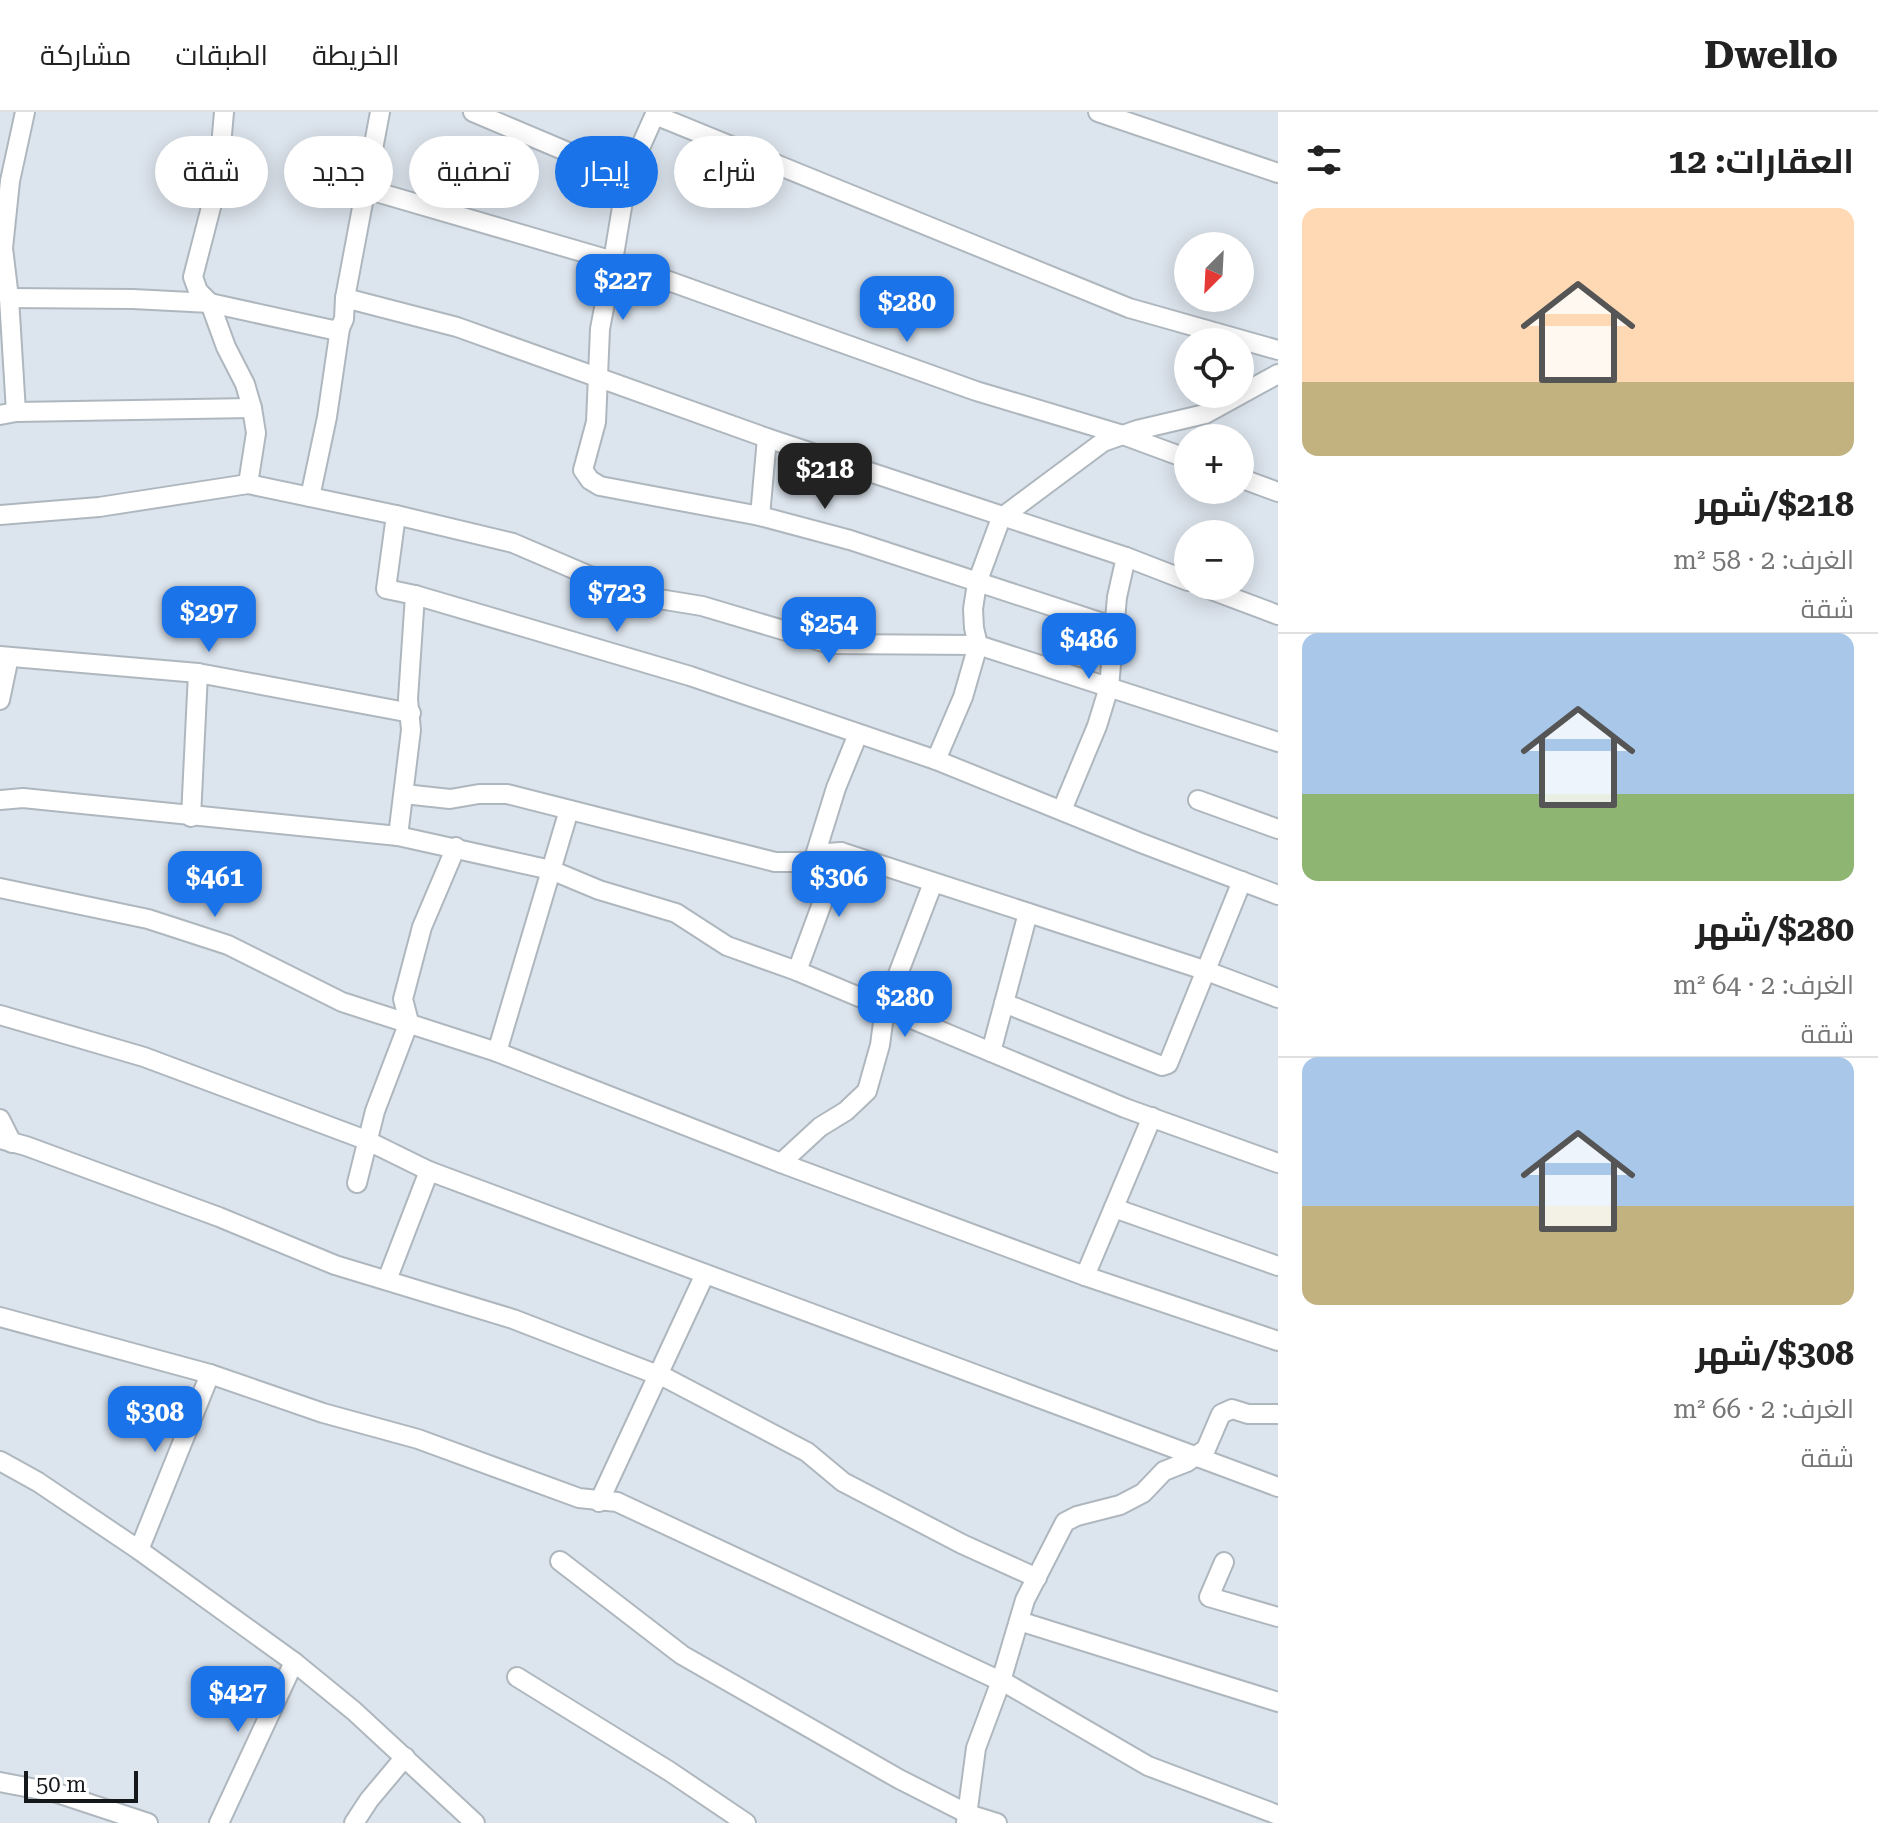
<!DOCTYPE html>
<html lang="ar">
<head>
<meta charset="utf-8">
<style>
	body { margin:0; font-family:"Roboto Serif",Cairo,serif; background:#f2f2f2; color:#222; direction:rtl; height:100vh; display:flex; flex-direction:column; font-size:30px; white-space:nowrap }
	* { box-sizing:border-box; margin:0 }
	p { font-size:26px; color:#767676 }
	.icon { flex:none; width:44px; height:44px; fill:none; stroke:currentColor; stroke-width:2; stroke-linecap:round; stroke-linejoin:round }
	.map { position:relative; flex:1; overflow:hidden; direction:ltr }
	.side { display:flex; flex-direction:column; background:#fff; width:600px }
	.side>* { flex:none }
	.top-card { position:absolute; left:24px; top:24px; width:760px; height:72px; direction:rtl; display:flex; gap:16px }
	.needle { width:52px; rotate:204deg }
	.tools { position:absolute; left:1174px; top:120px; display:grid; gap:16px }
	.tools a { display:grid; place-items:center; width:80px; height:80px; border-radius:50%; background:#fff; box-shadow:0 4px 20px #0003; font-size:40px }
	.scale { position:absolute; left:24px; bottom:20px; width:114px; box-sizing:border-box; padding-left:8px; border:4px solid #15181b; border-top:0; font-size:22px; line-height:28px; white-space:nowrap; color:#15181b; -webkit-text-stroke:6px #fff; paint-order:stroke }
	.price { position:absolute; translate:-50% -68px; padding:0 18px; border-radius:16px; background:#1a73e8; color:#fff; font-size:26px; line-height:52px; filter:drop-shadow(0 2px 4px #0008) }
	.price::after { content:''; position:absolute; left:50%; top:48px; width:24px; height:18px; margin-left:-12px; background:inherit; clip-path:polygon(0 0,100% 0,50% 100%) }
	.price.on { background:#222; color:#fff }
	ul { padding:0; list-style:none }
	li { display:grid; align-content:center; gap:16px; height:424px; padding:0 24px }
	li+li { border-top:2px solid #e0e0e0 }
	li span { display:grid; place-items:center; height:248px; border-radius:16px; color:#555 }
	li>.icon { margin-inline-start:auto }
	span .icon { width:144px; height:144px; fill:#fffc; stroke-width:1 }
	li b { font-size:34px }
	h2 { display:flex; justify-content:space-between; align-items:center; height:96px; padding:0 24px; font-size:34px }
	.tag { padding:0 28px; border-radius:36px; background:#fff; box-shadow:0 4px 20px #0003; font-size:28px; line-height:72px }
	.tag.on { background:#1a73e8; color:#fff }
	header { display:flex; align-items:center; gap:48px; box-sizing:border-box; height:112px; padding:0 40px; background:#fff; border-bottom:2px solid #e0e0e0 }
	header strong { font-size:38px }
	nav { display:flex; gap:44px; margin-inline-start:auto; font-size:28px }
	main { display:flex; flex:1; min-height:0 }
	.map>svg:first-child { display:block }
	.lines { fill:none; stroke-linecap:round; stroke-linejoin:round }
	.minor-casing { stroke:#afb7be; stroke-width:22 }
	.minor { stroke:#fff; stroke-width:18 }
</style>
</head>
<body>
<header>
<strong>Dwello</strong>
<nav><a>الخريطة</a><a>الطبقات</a><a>مشاركة</a></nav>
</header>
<main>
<section class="side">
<h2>العقارات: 12<svg class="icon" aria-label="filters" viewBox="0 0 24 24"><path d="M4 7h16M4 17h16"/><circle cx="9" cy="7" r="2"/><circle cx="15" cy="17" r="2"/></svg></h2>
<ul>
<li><span style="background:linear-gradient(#ffd9b3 70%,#c2b280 0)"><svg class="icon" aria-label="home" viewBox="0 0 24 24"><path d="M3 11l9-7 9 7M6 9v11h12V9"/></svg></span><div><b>$218/شهر</b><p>الغرف: 2 · 58 m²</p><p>شقة</p></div></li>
<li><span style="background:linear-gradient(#a9c7e8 65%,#8fb573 0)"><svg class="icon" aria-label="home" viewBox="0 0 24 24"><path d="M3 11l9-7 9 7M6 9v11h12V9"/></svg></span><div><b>$280/شهر</b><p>الغرف: 2 · 64 m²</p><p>شقة</p></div></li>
<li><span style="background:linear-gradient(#a9c7e8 60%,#c2b280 0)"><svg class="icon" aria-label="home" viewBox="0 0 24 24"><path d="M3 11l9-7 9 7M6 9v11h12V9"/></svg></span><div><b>$308/شهر</b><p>الغرف: 2 · 66 m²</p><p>شقة</p></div></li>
</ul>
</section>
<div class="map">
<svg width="1278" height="1711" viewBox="0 0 1278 1711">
	<rect width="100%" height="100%" fill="#dce4ed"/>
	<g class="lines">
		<g class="minor-casing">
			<g id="minor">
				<path d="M 224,0 L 218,68 L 193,165 L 198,179 L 210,191 L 226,235 L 245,272 L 252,296 L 256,321 L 248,372"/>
				<path d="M 473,0 L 627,65"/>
				<path d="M 1098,0 L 1278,61"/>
				<path d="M 655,3 L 1129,196 L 1278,238"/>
				<path d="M 366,77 L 613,149 L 627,65 L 656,0"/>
				<path d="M 9,186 L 133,187 L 210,191 L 333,218 L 340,216 L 344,207 L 345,186 L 457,215 L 767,326 L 1126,445 L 1188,469"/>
				<path d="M 345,186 L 380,0"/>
				<path d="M 16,300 L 9,186 L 3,136 L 10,69 L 25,0"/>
				<path d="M 0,303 L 16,300 L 252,296"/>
				<path d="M 1240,366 L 1278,380"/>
				<path d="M 310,385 L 327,305 L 340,216"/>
				<path d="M 0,403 L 99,395 L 248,372 L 396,403 L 386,477 L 415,483 L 690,564 L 936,648 L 1141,731 L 1278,783"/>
				<path d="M 396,403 L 513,431 L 590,464 L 653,486 L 702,494 L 830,532 L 978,533 L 1278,630"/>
				<path d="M 760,404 L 767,326"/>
				<path d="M 1201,474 L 1278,503"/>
				<path d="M 1115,515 L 850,428 L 760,404 L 600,374 L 590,368 L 583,358 L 596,310 L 600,217 L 613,149 L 976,279 L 1123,323 L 1188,347"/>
				<path d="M 0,544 L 198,561 L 411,601"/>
				<path d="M 0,588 L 9,545"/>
				<path d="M 936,648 L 963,585 L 978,533 L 974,516 L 973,497 L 977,471 L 1001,406 L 1103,330 L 1137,318 L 1205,302 L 1278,262"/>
				<path d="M 404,682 L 450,687 L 479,682 L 507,682 L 775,750 L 813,750 L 828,741 L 841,740 L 1204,858 L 1278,886"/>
				<path d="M 0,688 L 23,686 L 398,724 L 411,618 L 408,587 L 415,483"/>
				<path d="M 1198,688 L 1278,717"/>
				<path d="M 1062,698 L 1097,614 L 1109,575 L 1117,485 L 1126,445"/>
				<path d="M 191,705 L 198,561"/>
				<path d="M 398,724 L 551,758 L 599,778 L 676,801 L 727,834 L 797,859 L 1125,996 L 1278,1051"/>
				<path d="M 813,750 L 836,676 L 858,622"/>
				<path d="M 0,776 L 148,807 L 228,833 L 342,890 L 497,940 L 781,1051 L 1085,1164 L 1278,1229"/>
				<path d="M 797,859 L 841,740"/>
				<path d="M 1004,891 L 1162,954 L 1168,952 L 1242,769"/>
				<path d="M 0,903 L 144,945 L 366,1028 L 429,1059 L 1278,1375"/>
				<path d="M 497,940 L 569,698"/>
				<path d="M 991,940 L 1028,801"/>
				<path d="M 0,1007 L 12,1031"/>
				<path d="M 0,1027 L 26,1034 L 219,1105 L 335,1153 L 513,1207 L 668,1267 L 807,1340 L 843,1370 L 962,1432 L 1037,1466"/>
				<path d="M 781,1051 L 820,1015 L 846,999 L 867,979 L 880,933 L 885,896 L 933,771"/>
				<path d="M 357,1071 L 375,999 L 409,910 L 403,887 L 422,815 L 456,735"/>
				<path d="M 1114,1096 L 1278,1154"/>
				<path d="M 1085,1164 L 1152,1005"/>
				<path d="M 387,1168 L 429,1059"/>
				<path d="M 0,1205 L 210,1262 L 323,1301 L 418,1327 L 579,1386 L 617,1390 L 1009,1573 L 1148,1654 L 1278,1703"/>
				<path d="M 0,1349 L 38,1370 L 139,1438 L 294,1550 L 354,1599 L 475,1711"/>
				<path d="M 599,1390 L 705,1162"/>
				<path d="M 139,1438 L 210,1262"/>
				<path d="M 560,1449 L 682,1543 L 899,1667 L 968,1702 L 997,1711"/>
				<path d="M 1224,1450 L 1209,1485 L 1278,1505"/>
				<path d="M 1019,1509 L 1278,1590"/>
				<path d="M 517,1565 L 669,1659 L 746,1711"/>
				<path d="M 0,1670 L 57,1681 L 148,1711"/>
				<path d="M 219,1711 L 294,1550"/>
				<path d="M 354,1711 L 369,1688 L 405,1645"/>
				<path d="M 966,1711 L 976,1636 L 1001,1569 L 1025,1488 L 1065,1410 L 1077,1404 L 1120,1393 L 1143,1381 L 1164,1359 L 1187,1350 L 1206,1337 L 1221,1302 L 1232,1297 L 1248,1302 L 1278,1302"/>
			</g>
		</g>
		<use href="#minor" class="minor"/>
	</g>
</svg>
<div class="tools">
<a><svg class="needle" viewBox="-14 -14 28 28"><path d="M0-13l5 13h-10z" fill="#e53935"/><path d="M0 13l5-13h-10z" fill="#767676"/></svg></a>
<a><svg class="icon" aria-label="locate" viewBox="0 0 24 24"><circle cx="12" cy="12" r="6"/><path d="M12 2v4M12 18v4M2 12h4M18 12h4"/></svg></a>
<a>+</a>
<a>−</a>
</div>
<div class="scale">50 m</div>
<b class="price" style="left:623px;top:210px">$227</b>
<b class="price" style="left:907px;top:232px">$280</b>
<b class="price on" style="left:825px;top:399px">$218</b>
<b class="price" style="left:617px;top:522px">$723</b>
<b class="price" style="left:209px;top:542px">$297</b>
<b class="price" style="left:829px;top:553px">$254</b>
<b class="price" style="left:1089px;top:569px">$486</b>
<b class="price" style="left:215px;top:807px">$461</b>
<b class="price" style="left:839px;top:807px">$306</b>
<b class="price" style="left:905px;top:927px">$280</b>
<b class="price" style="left:155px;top:1342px">$308</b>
<b class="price" style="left:238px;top:1622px">$427</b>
<div class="top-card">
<a class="tag">شراء</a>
<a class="tag on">إيجار</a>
<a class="tag">تصفية</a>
<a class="tag">جديد</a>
<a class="tag">شقة</a>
</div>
</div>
</main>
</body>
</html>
